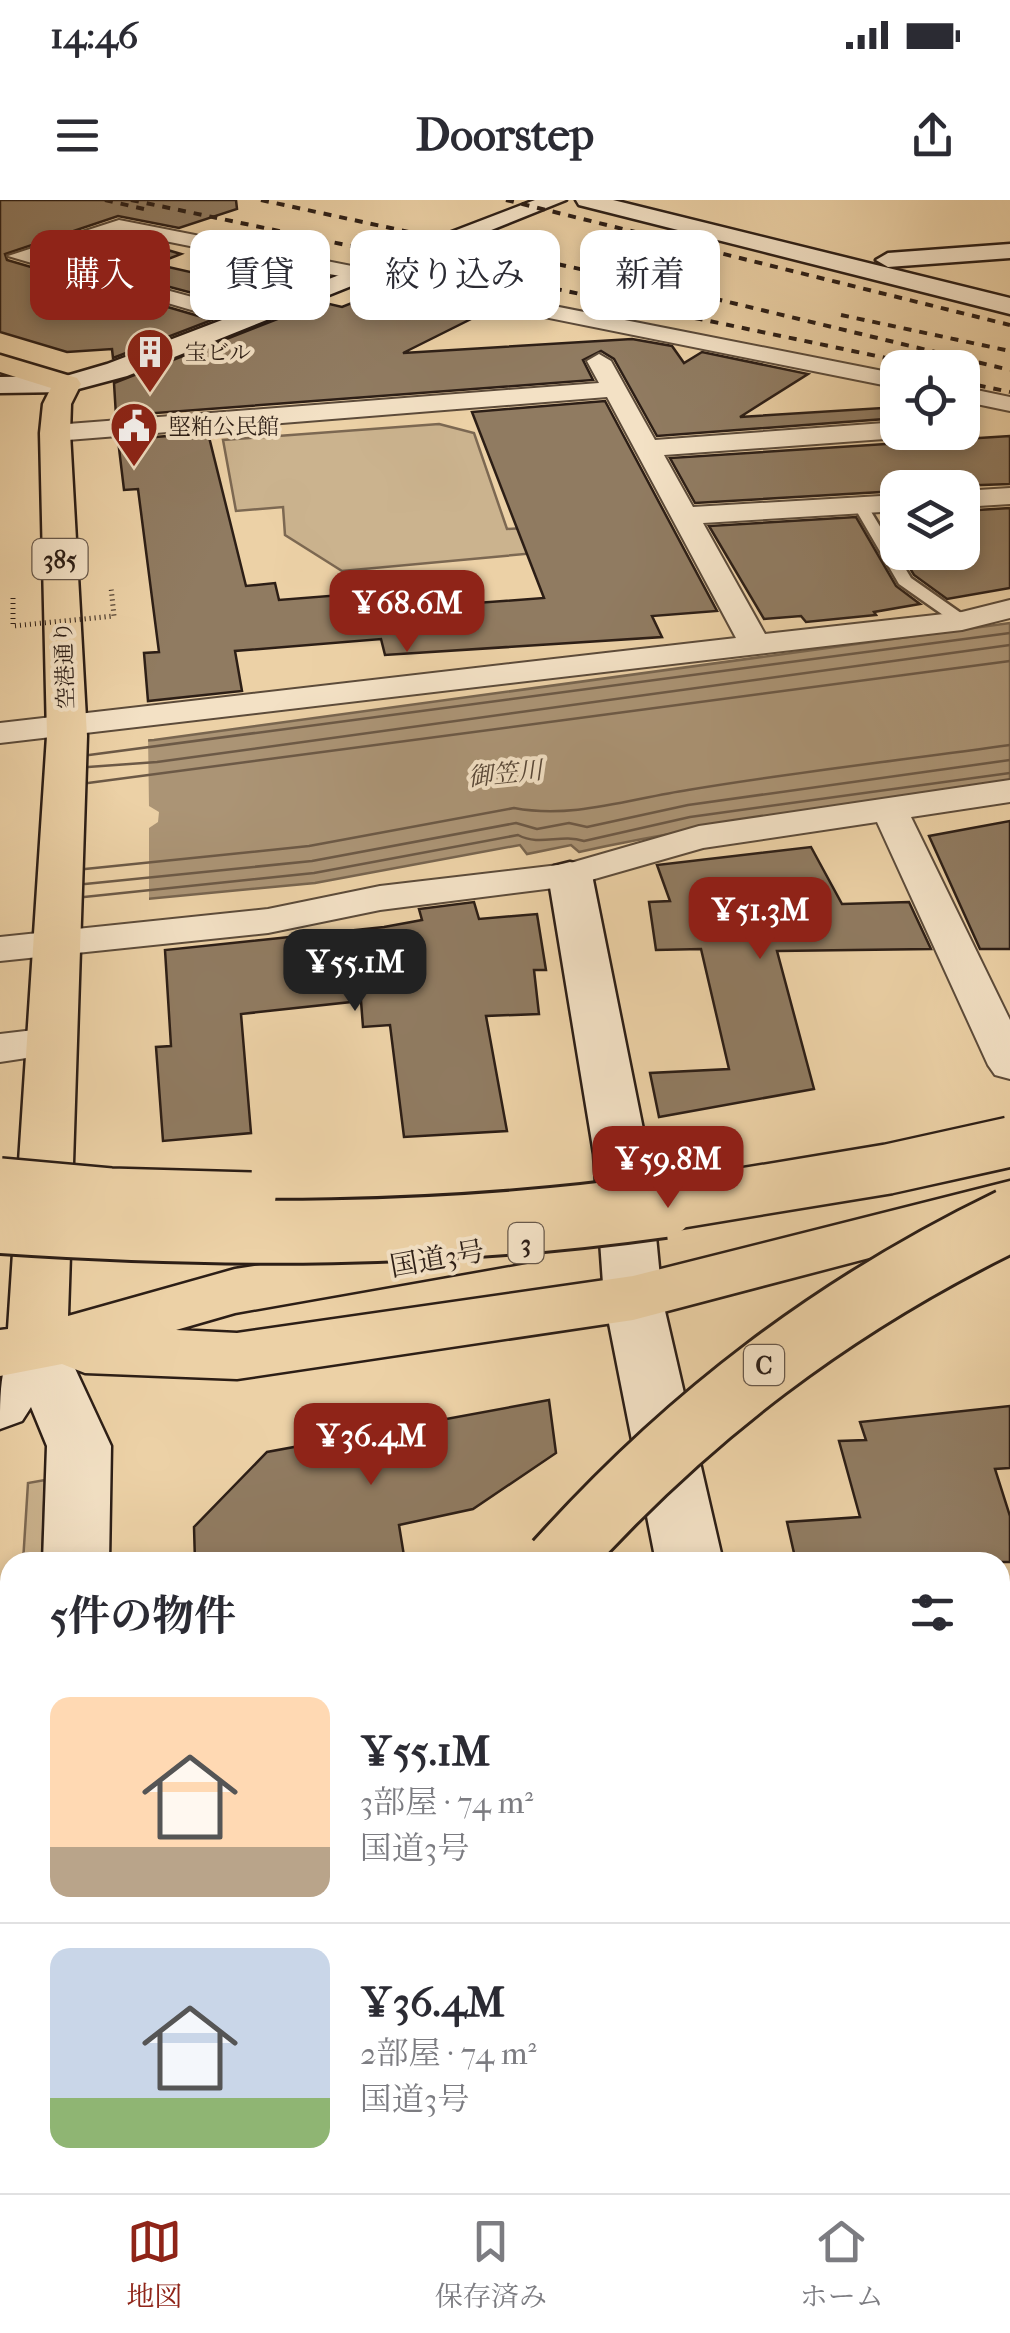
<!DOCTYPE html>
<html lang="ja">
<head>
<meta charset="utf-8">
<style>
	body { margin:0; font-family:"IM FELL French Canon","Noto Serif JP",serif; background:#f2f2f3; color:#2b2b33; height:100vh; display:flex; flex-direction:column; font-size:38px; white-space:nowrap }
	* { box-sizing:border-box; margin:0 }
	p { font-size:32px; color:#7c7c81 }
	.icon { flex:none; width:55px; height:55px; fill:none; stroke:currentColor; stroke-width:2; stroke-linecap:round; stroke-linejoin:round }
	.map { position:relative; flex:1; overflow:hidden }
	.drawer { position:absolute; left:0px; top:1352px; width:1010px; height:642px; display:flex; flex-direction:column; background:#fff; border-radius:30px 30px 0 0; box-shadow:0 5px 15px #0003 }
	.drawer>* { flex:none }
	.hud { position:absolute; left:30px; top:30px; width:950px; height:90px; display:flex; gap:20px }
	.tools { position:absolute; left:880px; top:150px; display:grid; gap:20px }
	.tools a { display:grid; place-items:center; width:100px; height:100px; border-radius:20px; background:#fff; box-shadow:0 5px 15px #0003; font-size:50px }
	.price { position:absolute; translate:-50% -85px; padding:0 22px; border-radius:20px; background:#8f2418; color:#fff; font-size:32px; line-height:65px; filter:drop-shadow(0 2px 5px #0008) }
	.price::after { content:''; position:absolute; left:50%; top:60px; width:30px; height:22px; margin-left:-15px; background:inherit; clip-path:polygon(0 0,100% 0,50% 100%) }
	.price.on { background:#222; color:#fff }
	ul { padding:0; list-style:none }
	li { display:flex; align-items:center; gap:30px; height:250px; padding:0 50px }
	li+li { border-top:2px solid #e1e1e2 }
	li span { display:grid; place-items:center; flex:none; width:280px; height:200px; border-radius:20px; color:#555 }
	li>.icon { margin-inline-start:auto }
	span .icon { width:120px; height:120px; fill:#fffc; stroke-width:1 }
	li b { font-size:42px }
	h2 { display:flex; justify-content:space-between; align-items:center; height:120px; padding:0 50px; font-size:42px }
	.pill { padding:0 35px; border-radius:20px; background:#fff; box-shadow:0 5px 15px #0003; font-size:35px; line-height:90px }
	.pill.on { background:#8f2418; color:#fff }
	.status { display:flex; justify-content:space-between; align-items:center; height:70px; padding:0 50px; background:#fff; direction:ltr }
	.status svg { height:28px; fill:currentColor }
	header { display:flex; justify-content:space-between; align-items:center; height:130px; padding:0 50px; background:#fff; font-size:45px; font-weight:700 }
	.tabs { display:flex; justify-content:space-around; align-items:center; height:140px; border-top:2px solid #e1e1e2; background:#fff; font-size:28px; color:#7c7c81 }
	.tabs a { display:grid; justify-items:center; gap:5px }
	.tabs .on { color:#8f2418 }
	.map>svg:first-child { display:block }
	.green { fill:#cbb38e; stroke:#7c6852; stroke-width:2.5 }
	.water { fill:#ab9475; stroke:#78654f; stroke-width:2.5 }
	.pier { fill:#ecd1a6 }
	.lines { fill:none; stroke-linecap:round; stroke-linejoin:round }
	.shore { stroke:#6c5946; stroke-width:2.5 }
	.building { fill:#907b61; stroke:#2c1e16; stroke-width:2.5 }
	.lane-casing { stroke:#5c4b3a; stroke-width:5 }
	.street-casing { stroke:#5c4b3a; stroke-width:4 }
	.secondary-casing { stroke:#2c1e16; stroke-width:5 }
	.highway-casing { stroke:#2c1e16; stroke-width:5 }
	.lane { fill:#f3e1c5; fill-rule:evenodd }
	.street { fill:#f3e1c5; fill-rule:evenodd }
	.secondary { fill:#f3e1c5; fill-rule:evenodd }
	.highway { fill:#ecd1a6; fill-rule:evenodd }
	.rail { stroke:#2c1e16; stroke-width:4; stroke-dasharray:8 8; stroke-linecap:butt }
	.highway-bridge-far1-casing { stroke:#2c1e16; stroke-width:54; stroke-linecap:butt }
	.highway-bridge-casing { stroke:#2c1e16; stroke-width:68; stroke-linecap:butt }
	.path-bridge { stroke:#2c1e16; stroke-width:5; stroke-dasharray:1 4; stroke-linecap:butt }
	.highway-bridge-far1 { stroke:#ecd1a6; stroke-width:49 }
	.highway-bridge { stroke:#ecd1a6; stroke-width:62 }
	.labels { text-anchor:middle; stroke-width:8; stroke-linejoin:round; paint-order:stroke }
	.far-poi-label { font-size:22px; fill:#2c1e16; stroke:#f3e1c5; text-anchor:start }
	.far-street-label { font-size:22px; fill:#2c1e16; stroke:#f3e1c5 }
	.shield { fill:#f3e1c5; stroke:#68584a; stroke-width:2.5 }
	.shield-label { font-size:25px; font-weight:bold; fill:#2c1e16 }
	.far-water-label { font-size:25px; font-style:italic; fill:#584737; stroke:#f3e1c5 }
	.street-label { font-size:28px; fill:#2c1e16; stroke:#f3e1c5 }
</style>
</head>
<body>
<div class="status"><b>14:46</b><svg viewBox="0 0 49 12"><path d="M0 12V9h3v3zM5 12V6h3v6zM10 12V3h3v9zM15 12V0h3v12zM26 1h20v11H26zM47 4h2v5h-2z"/></svg></div>
<header><svg class="icon" aria-label="menu" viewBox="0 0 24 24"><path d="M4 6h16M4 12h16M4 18h16"/></svg>Doorstep<svg class="icon" aria-label="share" viewBox="0 0 24 24"><path d="M12 15V3M7 8l5-5 5 5M5 13v7h14v-7"/></svg></header>
<div class="map">
<svg width="1010" height="1993" viewBox="0 0 1010 1993">
	<rect width="100%" height="100%" fill="#ecd1a6"/>
	<filter id="stains"><feTurbulence type="fractalNoise" baseFrequency=".002" numOctaves="4"/><feColorMatrix values="0 0 0 0 .2 0 0 0 0 .09 0 0 0 0 .02 0 0 0 .5 -.17"/></filter>
	<radialGradient id="worn" r=".72"><stop offset=".6" stop-color="#630" stop-opacity="0"/><stop offset="1" stop-color="#630" stop-opacity=".3"/></radialGradient>
	<g class="green">
		<path d="M 439,224 L 474,233 L 507,329 L 523,328 L 536,353 L 342,371 L 285,335 L 283,307 L 236,311 L 223,240 Z"/>
		<path d="M 45,1280 L 42,1362 L 23,1362 L 28,1283 Z"/>
		<rect x="0" y="1858" width="10" height="135"/>
	</g>
	<path class="water" d="M 1010,423 L 1010,582 C 866,608 722,620 579,652 L 571,645 L 527,654 L 520,645 L 315,683 L 0,713 L 0,552 L 154,540 Z"/>
	<path class="pier" d="M 148,535 L 149,606 L 159,612 L 158,622 L 149,628 L 149,706 L 0,718 L 0,547 Z"/>
	<g class="lines">
		<g class="shore">
			<path d="M 89,555 L 1010,433"/>
			<path d="M 88,567 L 157,562 L 1010,445"/>
			<path d="M 88,583 L 1010,461"/>
			<path d="M 85,669 L 309,646 L 514,608 C 573,619 629,599 688,590 C 795,572 903,560 1010,545"/>
			<path d="M 85,684 L 312,661 L 516,623 L 537,629 L 569,623 L 587,627 L 688,605 L 1010,560"/>
			<path d="M 84,697 L 314,673 L 518,635 C 541,647 560,633 584,641 L 690,617 L 1010,573"/>
		</g>
	</g>
	<g class="building">
		<path d="M 0,0 L 236,0 L 237,9 L 179,28 L 118,16 L 5,54 L 7,60 L 212,120 L 113,158 L 112,149 L 67,152 L 0,132 Z"/>
		<path d="M 120,36 L 181,54 L 155,64 L 282,93 L 245,107 L 57,57 Z"/>
		<path d="M 497,57 L 526,91 L 518,95 L 445,81 Z"/>
		<path d="M 387,89 L 489,110 L 403,153 L 632,139 L 672,146 L 684,163 L 702,152 L 808,174 L 740,217 L 898,207 L 898,218 L 657,236 L 614,159 L 601,151 L 583,160 L 593,180 L 116,216 L 114,183 L 321,102 L 342,107 Z"/>
		<path d="M 605,201 L 717,411 L 652,416 L 662,437 L 385,455 L 381,439 L 235,451 L 242,491 L 148,501 L 144,453 L 159,452 L 138,289 L 124,290 L 118,240 L 268,228 L 269,232 L 209,237 L 246,386 L 275,383 L 279,400 L 404,390 L 408,408 L 544,398 L 472,212 Z"/>
		<path d="M 1010,236 L 1010,284 L 898,288 L 898,291 L 695,303 L 670,258 Z"/>
		<path d="M 1010,308 L 1010,388 L 947,399 L 914,375 L 900,352 L 962,352 L 962,311 Z"/>
		<path d="M 856,317 L 896,386 L 920,404 L 874,412 L 876,415 L 806,422 L 801,416 L 764,419 L 709,326 Z"/>
		<path d="M 1010,621 L 1010,749 L 980,749 L 929,636 Z"/>
		<path d="M 811,647 L 842,704 L 909,702 L 931,749 L 777,751 L 814,889 L 659,917 L 650,873 L 729,869 L 701,749 L 656,750 L 649,702 L 670,701 L 657,665 Z"/>
		<path d="M 474,702 L 479,719 L 537,714 L 546,770 L 534,770 L 539,814 L 486,816 L 507,931 L 404,937 L 390,825 L 363,827 L 361,801 L 241,814 L 251,933 L 163,941 L 156,847 L 171,846 L 165,750 L 384,727 L 422,720 L 419,709 Z"/>
		<path d="M 549,1200 L 556,1253 L 473,1309 L 399,1325 L 405,1362 L 195,1362 L 194,1327 L 267,1252 Z"/>
		<path d="M 1010,1206 L 1010,1268 L 995,1269 L 1010,1316 L 1010,1362 L 796,1362 L 787,1322 L 860,1317 L 839,1241 L 866,1240 L 860,1222 Z"/>
	</g>
	<g class="lines">
		<g class="lane-casing">
			<path id="lane" d="M 860,301 L 867,305 L 911,378 L 968,418 L 968,424 L 956,424 L 899,384 L 853,305 Z"/>
		</g>
		<g class="street-casing">
			<g id="street">
				<path d="M 119,20 L 898,174 L 898,188 L 120,32 L 44,57 L 255,114 L 258,119 L 255,124 L 239,124 L 8,56 Z"/>
				<path d="M 599,154 L 611,161 L 655,240 L 898,222 L 898,232 L 909,232 L 898,238 L 664,255 L 693,307 L 898,295 L 898,311 L 703,323 L 765,434 L 962,412 L 1010,400 L 1010,418 L 962,430 L 0,543 L 0,523 L 736,438 L 607,197 L 55,241 L 42,233 L 55,225 L 599,183 L 587,161 Z"/>
				<path d="M 962,187 L 1010,197 L 1010,211 L 962,201 Z"/>
				<path d="M 1010,288 L 1010,304 L 962,307 L 962,291 Z"/>
				<path d="M 1010,580 L 1010,602 L 911,617 L 1010,820 L 1010,879 L 995,875 L 988,865 L 877,622 L 703,648 L 570,686 L 380,710 L 268,733 L 0,761 L 0,737 L 268,709 L 380,686 L 567,664 L 699,626 Z"/>
				<path d="M 51,828 L 66,832 L 73,842 L 66,852 L 0,862 L 0,834 Z"/>
				<path d="M 10,1723 L 10,1793 L 0,1795 L 0,1725 Z"/>
			</g>
		</g>
		<g class="secondary-casing">
			<g id="secondary">
				<path d="M 535,0 L 566,0 L 127,176 L 67,192 L 0,193 L 0,177 L 66,176 L 107,164 Z"/>
				<path d="M 576,0 L 613,0 L 1010,98 L 1010,114 L 579,5 Z"/>
				<path d="M 1010,44 L 1010,58 L 888,67 L 876,60 L 888,53 Z"/>
				<path d="M 570,662 L 586,666 L 592,675 L 648,954 L 662,1098 L 723,1362 L 656,1362 L 604,1098 L 594,954 L 548,675 L 554,666 Z"/>
				<path d="M 37,1125 L 58,1132 L 111,1246 L 109,1362 L 43,1362 L 47,1246 L 31,1207 L 22,1221 L 0,1229 C 0,1185 0,1141 37,1125 Z"/>
				<rect x="20" y="1985" width="88" height="8"/>
				<path d="M 757,1985 L 845,1985 L 846,1993 L 758,1993 Z"/>
			</g>
		</g>
		<g class="highway-casing">
			<g id="highway">
				<path d="M 0,155 L 77,178 L 81,184 L 71,204 L 70,233 L 87,536 L 68,1116 L 235,1069 L 510,1025 L 530,1031 L 538,1046 L 530,1061 L 235,1113 L 176,1130 L 237,1133 L 633,1076 L 1010,981 L 1010,1021 L 633,1120 L 237,1179 L 85,1173 L 62,1164 L 0,1176 L 0,1130 L 8,1129 L 47,536 L 40,233 L 43,204 L 51,188 L 0,172 Z"/>
				<path d="M 168,1985 L 257,1985 L 254,1993 L 165,1993 Z"/>
			</g>
		</g>
		<use href="#lane" class="lane"/>
		<use href="#street" class="street"/>
		<use href="#secondary" class="secondary"/>
		<use href="#highway" class="highway"/>
		<g class="rail">
			<path d="M 105,0 L 144,9"/>
			<path d="M 131,0 L 934,168"/>
			<path d="M 261,0 L 691,93 L 1010,170"/>
			<path d="M 506,0 L 1010,125"/>
			<path d="M 841,115 L 1010,151"/>
			<path d="M 962,182 L 1010,192"/>
		</g>
		<g class="highway-bridge-far1-casing">
			<g id="highway-bridge-far1">
				<path d="M 0,983 L 110,993 L 251,997"/>
				<path d="M 645,1009 L 888,969 L 1010,942"/>
			</g>
		</g>
		<g class="highway-bridge-casing">
			<g id="highway-bridge">
				<path d="M 0,1022 C 221,1037 443,1037 663,1006"/>
				<path d="M 557,1362 C 687,1217 834,1105 1010,1020"/>
			</g>
		</g>
		<path class="path-bridge" d="M 13,398 L 13,426 L 114,416 L 111,387"/>
		<use href="#highway-bridge-far1" class="highway-bridge-far1"/>
		<use href="#highway-bridge" class="highway-bridge"/>
	</g>
	<defs>
		<g id="building-pin" transform="scale(2.5)"><path d="M0 17L-7.5 6A9.5 9.5 0 1 1 7.5 6Z" fill="#8f2418" stroke="#f3e1c5"/><path d="M-4-6H4V6H1V3H-1V6H-4ZM-2.5-4.3h1.7v1.8h-1.7ZM.8-4.3h1.7v1.8H.8ZM-2.5-1h1.7V.8h-1.7ZM.8-1h1.7V.8H.8Z" fill="#fff"/></g>
		<g id="civic-pin" transform="scale(2.5)"><path d="M0 17L-7.5 6A9.5 9.5 0 1 1 7.5 6Z" fill="#8f2418" stroke="#f3e1c5"/><path d="M-.6-6.5H3V-4.5H.6V-3L4-1V1h2V6H-6V1h2V-1L-.6-3ZM-1.2 2.5V6h2.4V2.5Z" fill="#fff"/></g>
	</defs>
	<g fill-rule="evenodd">
		<use href="#building-pin" x="150" y="152"/>
		<use href="#civic-pin" x="134" y="226"/>
	</g>
	<g class="labels">
		<g class="far-poi-label">
			<text x="185" y="160">宝ビル</text>
			<text x="169" y="234">堅粕公民館</text>
		</g>
		<g class="far-street-label">
			<text transform="translate(64 465) rotate(-92)" y="8">空港通り</text>
		</g>
		<g class="shield">
			<rect x="32.5" y="339" width="55" height="40" rx="8"/>
			<rect x="508.5" y="1023" width="35" height="40" rx="8"/>
			<rect x="744" y="1145" width="40" height="40" rx="8"/>
		</g>
		<g class="shield-label">
			<text x="60" y="368">385</text>
			<text x="526" y="1052">3</text>
			<text x="764" y="1174">C</text>
		</g>
		<g class="far-water-label">
			<text transform="translate(505 573) rotate(-6)" y="9">御笠川</text>
		</g>
		<g class="street-label">
			<text transform="translate(437 1058) rotate(-10)" y="10">国道3号</text>
		</g>
	</g>
	<rect width="100%" height="100%" filter="url(#stains)"/>
	<rect width="100%" height="100%" fill="url(#worn)"/>
</svg>
<div class="tools">
<a><svg class="icon" aria-label="locate" viewBox="0 0 24 24"><circle cx="12" cy="12" r="6"/><path d="M12 2v4M12 18v4M2 12h4M18 12h4"/></svg></a>
<a><svg class="icon" aria-label="layers" viewBox="0 0 24 24"><path d="M12 4l9 5-9 5-9-5zM3 14l9 5 9-5"/></svg></a>
</div>
<b class="price" style="left:407px;top:455px">¥68.6M</b>
<b class="price" style="left:760px;top:762px">¥51.3M</b>
<b class="price on" style="left:355px;top:814px">¥55.1M</b>
<b class="price" style="left:668px;top:1011px">¥59.8M</b>
<b class="price" style="left:371px;top:1288px">¥36.4M</b>
<div class="hud">
<a class="pill on">購入</a>
<a class="pill">賃貸</a>
<a class="pill">絞り込み</a>
<a class="pill">新着</a>
</div>
<section class="drawer">
<h2>5件の物件<svg class="icon" aria-label="filters" viewBox="0 0 24 24"><path d="M4 7h16M4 17h16"/><circle cx="9" cy="7" r="2"/><circle cx="15" cy="17" r="2"/></svg></h2>
<ul>
<li><span style="background:linear-gradient(#ffd9b3 75%,#b9a48a 0)"><svg class="icon" aria-label="home" viewBox="0 0 24 24"><path d="M3 11l9-7 9 7M6 9v11h12V9"/></svg></span><div><b>¥55.1M</b><p>3部屋 · 74 m²</p><p>国道3号</p></div></li>
<li><span style="background:linear-gradient(#c9d6e8 75%,#8fb573 0)"><svg class="icon" aria-label="home" viewBox="0 0 24 24"><path d="M3 11l9-7 9 7M6 9v11h12V9"/></svg></span><div><b>¥36.4M</b><p>2部屋 · 74 m²</p><p>国道3号</p></div></li>
</ul>
</section>
</div>
<nav class="tabs">
<a class="on"><svg class="icon" aria-label="map" viewBox="0 0 24 24"><path d="M3 6l6-2 6 2 6-2v14l-6 2-6-2-6 2zM9 4v14M15 6v14"/></svg>地図</a>
<a><svg class="icon" aria-label="saved" viewBox="0 0 24 24"><path d="M7 4h10v16l-5-4-5 4z"/></svg>保存済み</a>
<a><svg class="icon" aria-label="home" viewBox="0 0 24 24"><path d="M3 11l9-7 9 7M6 9v11h12V9"/></svg>ホーム</a>
</nav>
</body>
</html>
